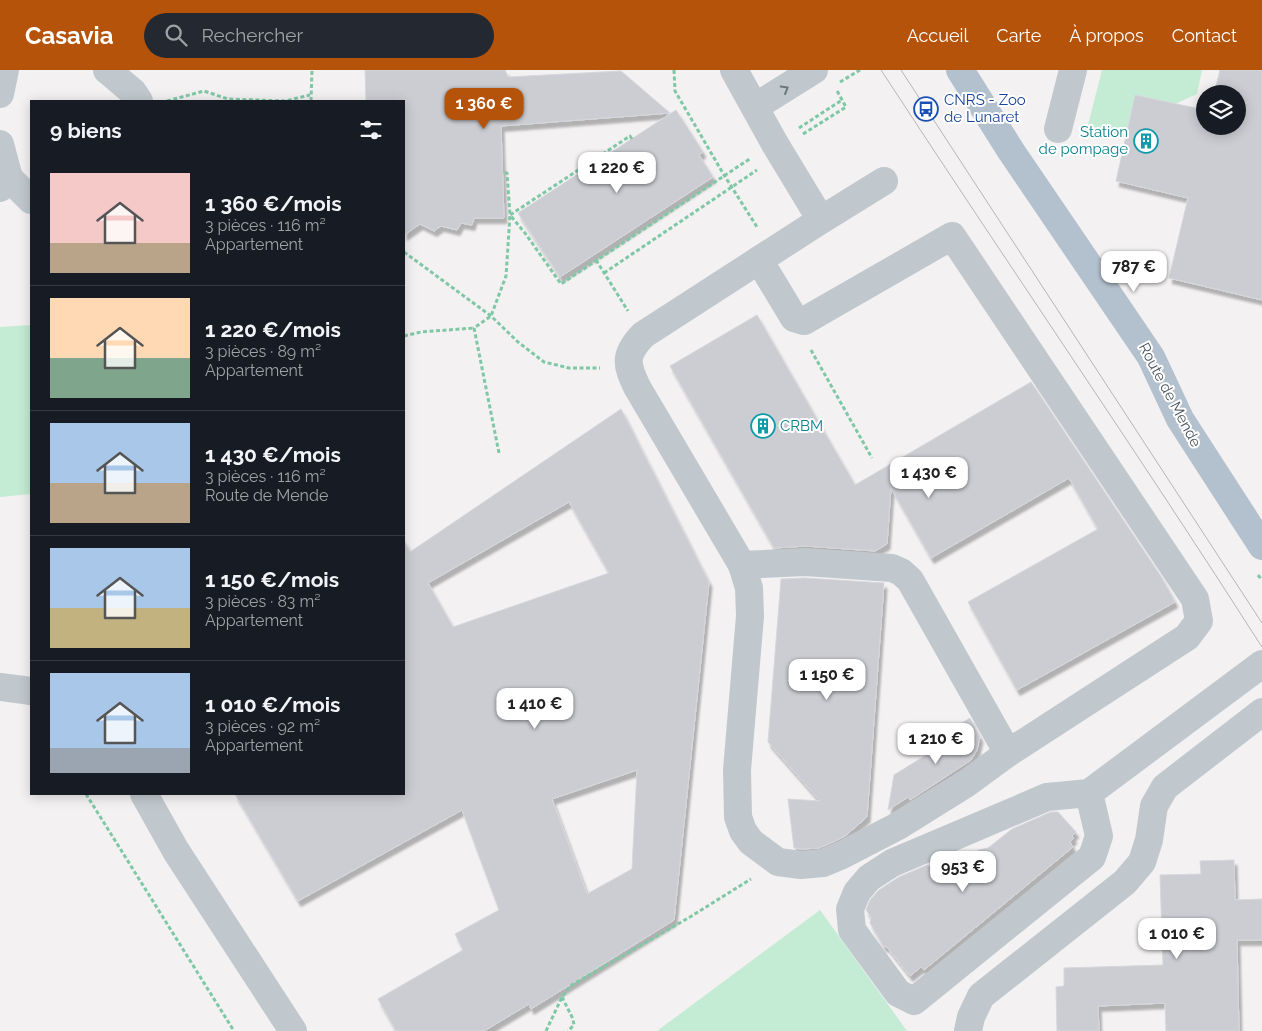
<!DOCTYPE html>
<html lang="fr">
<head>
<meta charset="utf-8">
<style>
	body { margin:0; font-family:Raleway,sans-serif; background:#242831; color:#f1f3f6; height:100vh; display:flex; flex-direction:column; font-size:19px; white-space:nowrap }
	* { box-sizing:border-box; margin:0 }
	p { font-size:16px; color:#9ea1a6 }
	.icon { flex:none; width:28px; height:28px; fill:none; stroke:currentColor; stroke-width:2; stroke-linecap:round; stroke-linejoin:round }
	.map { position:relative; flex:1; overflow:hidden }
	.side { position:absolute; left:30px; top:30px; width:375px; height:695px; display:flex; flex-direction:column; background:#171b24; border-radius:0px; box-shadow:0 2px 12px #0003 }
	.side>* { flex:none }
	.fabs { position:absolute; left:1196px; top:15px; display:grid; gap:10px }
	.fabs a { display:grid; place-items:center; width:50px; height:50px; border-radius:50%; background:#171b24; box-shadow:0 2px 12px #0003; font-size:25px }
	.price { position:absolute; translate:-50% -42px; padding:0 11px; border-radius:10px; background:#fff; color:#222; font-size:16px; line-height:32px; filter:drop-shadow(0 1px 2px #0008) }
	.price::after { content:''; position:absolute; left:50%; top:30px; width:15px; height:11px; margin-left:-8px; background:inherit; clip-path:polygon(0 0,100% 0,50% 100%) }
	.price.selected { background:#b45309; color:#fff }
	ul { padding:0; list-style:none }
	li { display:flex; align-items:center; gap:15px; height:125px; padding:0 20px }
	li+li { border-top:1px solid #363941 }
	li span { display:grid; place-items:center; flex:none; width:140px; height:100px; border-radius:0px; color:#555 }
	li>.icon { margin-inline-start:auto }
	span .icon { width:60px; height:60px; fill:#fffc; stroke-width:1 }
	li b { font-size:21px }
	h2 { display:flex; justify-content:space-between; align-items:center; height:60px; padding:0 20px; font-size:21px }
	header { display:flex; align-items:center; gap:30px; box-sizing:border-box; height:70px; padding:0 25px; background:#b45309; color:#fff }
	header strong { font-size:24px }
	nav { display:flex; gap:28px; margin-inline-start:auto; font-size:18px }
	.search { width:350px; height:45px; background:#242831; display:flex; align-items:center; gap:12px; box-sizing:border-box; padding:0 18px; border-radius:28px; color:#9ea1a6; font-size:19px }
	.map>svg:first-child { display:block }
	.green { fill:#c4ecd5 }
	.building { fill:#cbcdd3; stroke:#d6d7dc; fill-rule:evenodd; filter:url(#shadow) }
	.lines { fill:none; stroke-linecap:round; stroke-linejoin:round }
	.path { stroke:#7fc8a6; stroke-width:3; stroke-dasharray:4 2.5; stroke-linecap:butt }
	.minor { stroke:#c0c8ce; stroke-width:28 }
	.major { stroke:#b3c0cd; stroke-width:28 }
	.tram { stroke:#b4b6bb; stroke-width:1 }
	.oneway { stroke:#6d777f }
	.labels { text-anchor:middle; stroke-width:4; stroke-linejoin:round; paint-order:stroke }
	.transit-label { font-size:15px; fill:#164399; stroke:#fff; text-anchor:start }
	.culture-label { font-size:15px; fill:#0d838f; stroke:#fff; text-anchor:end }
	.street-label { font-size:15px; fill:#4a545d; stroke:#fff }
</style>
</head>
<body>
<header>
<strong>Casavia</strong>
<div class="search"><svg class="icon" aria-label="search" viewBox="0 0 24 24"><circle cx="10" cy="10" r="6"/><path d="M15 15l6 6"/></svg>Rechercher</div>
<nav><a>Accueil</a><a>Carte</a><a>À propos</a><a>Contact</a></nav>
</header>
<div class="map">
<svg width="1262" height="961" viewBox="0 0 1262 961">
	<defs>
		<filter id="shadow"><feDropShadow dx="3" dy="5.5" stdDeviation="1" flood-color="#0004"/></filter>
	</defs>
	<rect width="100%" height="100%" fill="#f3f1f1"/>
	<g class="green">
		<path d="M 1102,0 L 1202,0 L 1197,24 L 1175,34 L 1135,25 L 1125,67 L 1087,59 Z"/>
		<path d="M 31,255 L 31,424 L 0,427 L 0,257 Z"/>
		<path d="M 820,840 L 907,961 L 657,961 Z"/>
	</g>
	<g class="building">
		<path d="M 365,0 L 505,0 L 508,7 L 621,1 L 670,43 L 501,56 L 504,148 L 474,148 L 472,155 L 461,153 L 457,160 L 441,156 L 434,161 L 420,154 L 404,165 L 404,31 L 366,31 Z"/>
		<path d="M 1220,0 L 1262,0 L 1262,230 L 1169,208 L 1188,128 L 1116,111 L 1135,25 L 1205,40 L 1205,56 L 1238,56 L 1238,24 L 1214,24 Z"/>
		<path d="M 676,40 L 703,82 L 699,85 L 713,107 L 560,207 L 518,143 Z"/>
		<path d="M 757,245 L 855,415 L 1031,312 L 1162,508 L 1175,532 L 1017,620 L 968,532 L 1098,459 L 1069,408 L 931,488 L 891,418 L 887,474 L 875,481 L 806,476 L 774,478 L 670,296 Z"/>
		<path d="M 621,339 L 709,512 L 674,850 L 531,939 L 529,934 L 484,961 L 396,961 L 378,929 L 463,880 L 455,864 L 499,840 L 462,740 L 298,831 L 235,724 L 404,724 L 404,470 L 410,482 ZM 569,432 L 609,503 L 453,557 L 428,513 ZM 637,700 L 632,799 L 587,824 L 552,729 Z"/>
		<path d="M 805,508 L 884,513 L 867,747 L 845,766 L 835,771 L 819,778 L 801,779 L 794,778 L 788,729 L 820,731 L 768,672 L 781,509 Z"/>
		<path d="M 970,648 L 980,667 L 977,680 L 971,690 L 910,730 L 908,727 L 888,740 L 894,705 L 955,667 L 954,658 Z"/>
		<path d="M 1051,742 L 1058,742 L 1076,762 L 1072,766 L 1074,768 L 1070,772 L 1073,777 L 924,900 L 921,897 L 910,906 L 886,876 L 884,877 L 870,853 L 871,847 L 866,840 L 870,830 L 879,820 L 899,807 L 927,795 L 942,803 L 945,801 L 964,822 L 973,785 L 976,782 L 979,780 L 988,778 L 1012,759 Z"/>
		<path d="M 1234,790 L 1235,830 L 1262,829 L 1262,870 L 1237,870 L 1239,961 L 1166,961 L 1165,933 L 1098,936 L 1099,961 L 1057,961 L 1056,917 L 1064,916 L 1064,898 L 1163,895 L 1160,805 L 1201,804 L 1200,791 Z"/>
	</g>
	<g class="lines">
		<g class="path">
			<path d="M 674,0 L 675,21 L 724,105 L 757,157"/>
			<path d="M 840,12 L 860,0"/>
			<path d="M 167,31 L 204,21 L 228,29 L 285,31 L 310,25"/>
			<path d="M 311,31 L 312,0"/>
			<path d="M 799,58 L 842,30"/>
			<path d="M 803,64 L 846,37 L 836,19"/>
			<path d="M 632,69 L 630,66 L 510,145 L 525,163 L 561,214 L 751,88"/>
			<path d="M 404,182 L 491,246 L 518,272 L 544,292 L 569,298 L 600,298"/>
			<path d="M 596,190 L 628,241"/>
			<path d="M 604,203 L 757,100"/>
			<path d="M 404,266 L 421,262 L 474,258"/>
			<path d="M 811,280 L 872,388"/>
			<path d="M 499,383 L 474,258 L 491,246 L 506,206 L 510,145 L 507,103 L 502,103"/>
			<path d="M 1258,505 L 1262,510"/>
			<path d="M 86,724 L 234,961"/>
			<path d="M 562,927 L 573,949 L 574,955 L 568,961"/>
			<path d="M 546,961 L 562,927 L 570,916 L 690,847 L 751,809"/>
		</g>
		<g class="minor">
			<path d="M 107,0 L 133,22 L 139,31"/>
			<path d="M 734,0 L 775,74 L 821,150 L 759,190"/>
			<path d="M 0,24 L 5,0"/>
			<path d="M 755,37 L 814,0"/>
			<path d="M 1058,59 L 1073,0"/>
			<path d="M 0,74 L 9,108"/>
			<path d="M 0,118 L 9,108 L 31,130"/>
			<path d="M 821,150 L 884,111"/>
			<path d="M 952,166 L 1195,529 L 1199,551 L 1187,567 L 1008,683 L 967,713 L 898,756 L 842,785 L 823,793 L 801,795 L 778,792 L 751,772 L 743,761 L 738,747 L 737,700 L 750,546 L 749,518 L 742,495 L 637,317 C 626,294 624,285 643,265 L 759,190 L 794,248 L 804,251 Z"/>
			<path d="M 742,495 L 805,492 L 892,498 L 901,502 L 910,510 L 1008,683"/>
			<path d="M 0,617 L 31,621"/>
			<path d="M 1089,723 L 1099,766 L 1092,787 L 914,931 L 898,923 L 852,860 L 850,839 L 857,822 L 869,808 L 892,793 L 1047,727 L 1089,723 L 1262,594"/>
			<path d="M 144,724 L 176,781 L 293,961"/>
			<path d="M 968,961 L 971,947 L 981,926 L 1125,812 L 1142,792 L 1149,770 L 1154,736 L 1165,717 L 1262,642"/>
		</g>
		<path class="major" d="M 960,0 L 1011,81 L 1151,287 L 1180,349 L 1262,476"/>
		<g class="tram">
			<path d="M 881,0 C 1007,193 1138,383 1262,577"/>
			<path d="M 901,0 L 1262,553"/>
		</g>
	</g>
	<defs><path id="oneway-chevron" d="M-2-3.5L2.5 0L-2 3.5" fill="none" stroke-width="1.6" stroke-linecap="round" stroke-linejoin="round" transform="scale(1.25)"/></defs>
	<use class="oneway" href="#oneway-chevron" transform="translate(785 19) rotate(-30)"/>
	<defs>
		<g id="bus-ring" transform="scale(1.25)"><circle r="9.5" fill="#fff" stroke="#1a4fb4" stroke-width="1.5"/><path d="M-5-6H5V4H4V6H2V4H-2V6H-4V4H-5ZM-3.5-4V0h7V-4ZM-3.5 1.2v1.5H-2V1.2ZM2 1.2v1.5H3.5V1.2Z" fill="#1a4fb4"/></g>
		<g id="building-ring" transform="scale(1.25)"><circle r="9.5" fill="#fff" stroke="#0f9aa8" stroke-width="1.5"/><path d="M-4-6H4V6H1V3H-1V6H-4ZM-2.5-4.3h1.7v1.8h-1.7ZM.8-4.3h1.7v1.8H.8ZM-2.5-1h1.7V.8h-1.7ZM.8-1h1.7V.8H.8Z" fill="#0f9aa8"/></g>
	</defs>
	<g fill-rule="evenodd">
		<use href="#bus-ring" x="926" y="39"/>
		<use href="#building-ring" x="1146" y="71"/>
		<use href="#building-ring" x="763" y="356"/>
	</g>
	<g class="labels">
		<g class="transit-label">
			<text x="944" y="35">CNRS - Zoo<tspan x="944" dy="17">de Lunaret</tspan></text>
		</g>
		<g class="culture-label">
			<text x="1128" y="67">Station<tspan x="1128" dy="17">de pompage</tspan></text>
			<text x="780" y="361" text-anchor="start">CRBM</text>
		</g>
		<g class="street-label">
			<text transform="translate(1170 325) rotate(62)" y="5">Route de Mende</text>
		</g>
	</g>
</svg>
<div class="fabs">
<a><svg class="icon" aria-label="layers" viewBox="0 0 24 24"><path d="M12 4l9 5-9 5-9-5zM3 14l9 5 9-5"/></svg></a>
</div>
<b class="price selected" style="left:484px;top:60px">1 360 €</b>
<b class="price" style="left:617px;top:124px">1 220 €</b>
<b class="price" style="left:1134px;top:223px">787 €</b>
<b class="price" style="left:929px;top:429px">1 430 €</b>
<b class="price" style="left:827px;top:631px">1 150 €</b>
<b class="price" style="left:535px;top:660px">1 410 €</b>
<b class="price" style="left:936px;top:695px">1 210 €</b>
<b class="price" style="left:963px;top:823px">953 €</b>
<b class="price" style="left:1177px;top:890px">1 010 €</b>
<section class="side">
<h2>9 biens<svg class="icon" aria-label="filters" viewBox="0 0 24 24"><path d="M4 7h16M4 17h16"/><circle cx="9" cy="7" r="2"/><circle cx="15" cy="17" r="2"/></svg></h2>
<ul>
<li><span style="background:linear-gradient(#f6c9c9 70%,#b9a48a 0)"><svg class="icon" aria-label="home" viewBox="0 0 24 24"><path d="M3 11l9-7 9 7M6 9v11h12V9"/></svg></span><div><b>1 360 €/mois</b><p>3 pièces · 116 m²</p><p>Appartement</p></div></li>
<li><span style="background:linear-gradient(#ffd9b3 60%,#7fa58c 0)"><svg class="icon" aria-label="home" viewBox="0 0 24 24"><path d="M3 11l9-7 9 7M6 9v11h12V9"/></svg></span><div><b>1 220 €/mois</b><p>3 pièces · 89 m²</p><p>Appartement</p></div></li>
<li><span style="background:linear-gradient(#a9c7e8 60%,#b9a48a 0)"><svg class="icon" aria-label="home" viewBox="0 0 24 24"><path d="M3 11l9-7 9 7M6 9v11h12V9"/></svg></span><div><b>1 430 €/mois</b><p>3 pièces · 116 m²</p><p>Route de Mende</p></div></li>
<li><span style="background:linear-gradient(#a9c7e8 60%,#c2b280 0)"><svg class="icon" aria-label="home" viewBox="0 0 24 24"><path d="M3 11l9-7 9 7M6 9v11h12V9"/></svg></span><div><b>1 150 €/mois</b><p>3 pièces · 83 m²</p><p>Appartement</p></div></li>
<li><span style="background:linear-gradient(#a9c7e8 75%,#9aa5b1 0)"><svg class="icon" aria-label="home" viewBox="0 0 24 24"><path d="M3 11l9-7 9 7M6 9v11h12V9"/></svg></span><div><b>1 010 €/mois</b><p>3 pièces · 92 m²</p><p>Appartement</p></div></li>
</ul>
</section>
</div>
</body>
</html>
